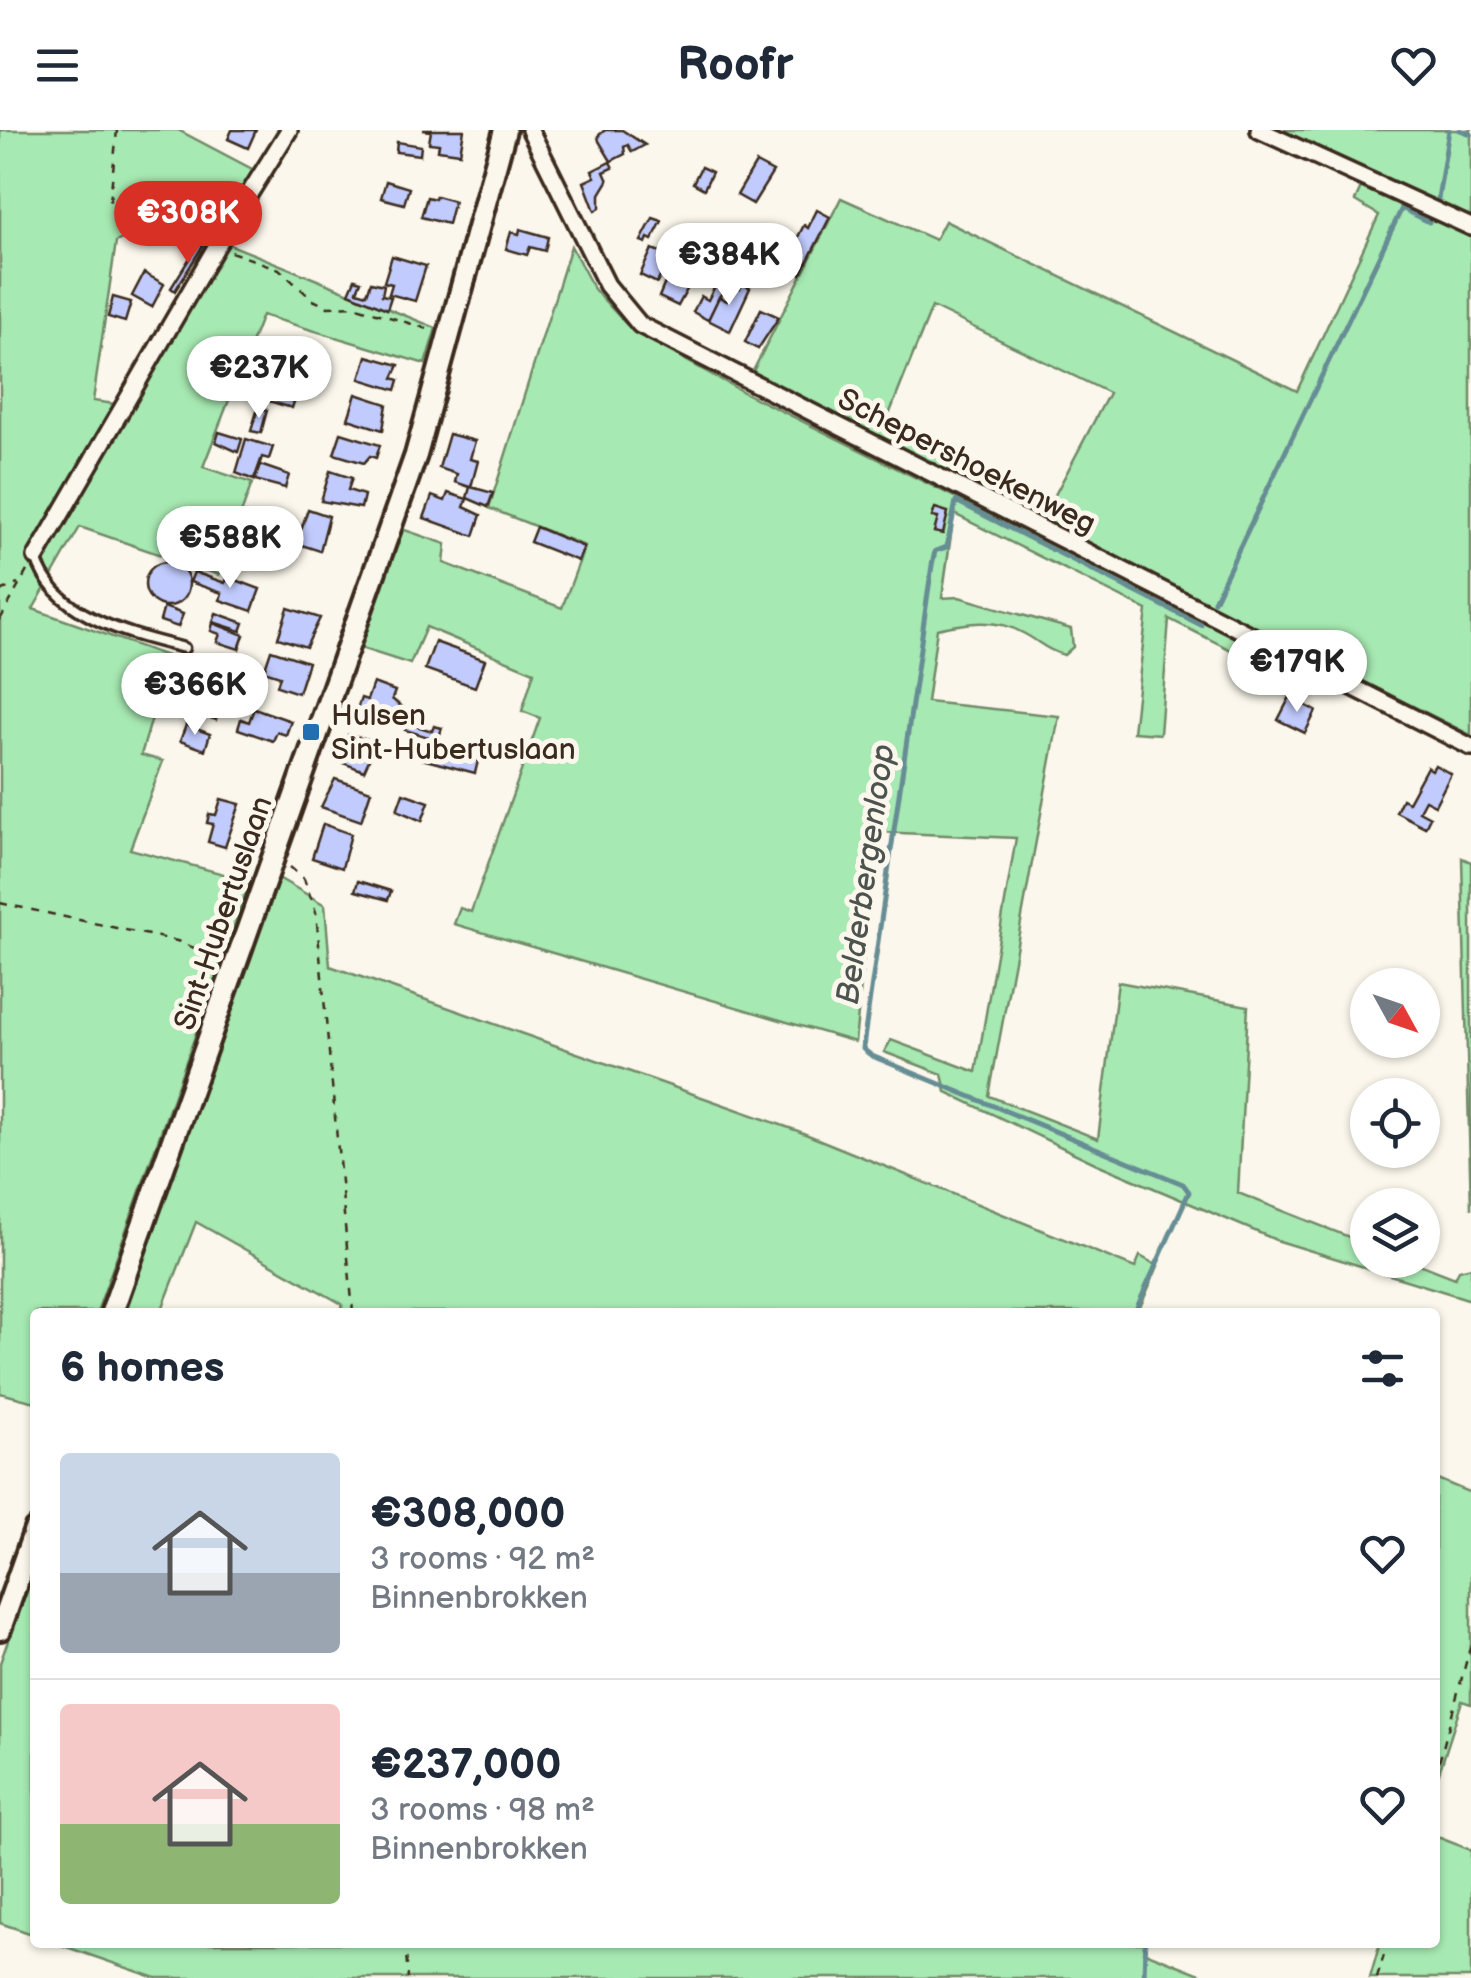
<!DOCTYPE html>
<html lang="en">
<head>
<meta charset="utf-8">
<style>
	body { margin:0; font-family:"Balsamiq Sans",sans-serif; background:#f6f6f7; color:#1f2937; height:100vh; display:flex; flex-direction:column; font-size:38px; white-space:nowrap }
	* { box-sizing:border-box; margin:0 }
	p { font-size:32px; color:#747a83 }
	.icon { flex:none; width:55px; height:55px; fill:none; stroke:currentColor; stroke-width:2; stroke-linecap:round; stroke-linejoin:round }
	.map { position:relative; flex:1; overflow:hidden }
	.panel { position:absolute; left:30px; top:1178px; width:1410px; height:640px; display:flex; flex-direction:column; background:#fff; border-radius:10px; box-shadow:0 2px 8px #0004 }
	.panel>* { flex:none }
	.needle { width:65px; rotate:130deg }
	.fabs { position:absolute; left:1350px; top:838px; display:grid; gap:20px }
	.fabs a { display:grid; place-items:center; width:90px; height:90px; border-radius:50%; background:#fff; box-shadow:0 2px 8px #0004; font-size:50px }
	.price { position:absolute; translate:-50% -85px; padding:0 22px; border-radius:35px; background:#fff; color:#222; font-size:32px; line-height:65px; filter:drop-shadow(0 2px 5px #0008) }
	.price::after { content:''; position:absolute; left:50%; top:60px; width:30px; height:22px; margin-left:-15px; background:inherit; clip-path:polygon(0 0,100% 0,50% 100%) }
	.price.on { background:#d93025; color:#fff }
	ul { padding:0; list-style:none }
	li { display:flex; align-items:center; gap:30px; height:250px; padding:0 30px }
	li+li { border-top:2px solid #e0e1e3 }
	li span { display:grid; place-items:center; flex:none; width:280px; height:200px; border-radius:10px; color:#555 }
	li>.icon { margin-inline-start:auto }
	span .icon { width:120px; height:120px; fill:#fffc; stroke-width:1 }
	li b { font-size:42px }
	h2 { display:flex; justify-content:space-between; align-items:center; height:120px; padding:0 30px; font-size:42px }
	header { display:flex; justify-content:space-between; align-items:center; height:130px; padding:0 30px; background:#fff; font-size:45px; font-weight:600 }
	.map>svg:first-child { display:block }
	.green { fill:#a7e9b2; stroke:#718a68; stroke-width:2.5; fill-rule:evenodd }
	.lines { fill:none; stroke-linecap:round; stroke-linejoin:round }
	.stream { stroke:#668d94; stroke-width:5 }
	.building { fill:#c1cbfd; stroke:#3b2a1e; stroke-width:2.5 }
	.service-casing { stroke:#3b2a1e; stroke-width:15 }
	.minor-casing { stroke:#3b2a1e; stroke-width:22 }
	.tertiary-casing { stroke:#3b2a1e; stroke-width:28 }
	.path { stroke:#3b2a1e; stroke-width:2.5; stroke-dasharray:8 8; stroke-linecap:butt }
	.service { stroke:#fbf7ec; stroke-width:8 }
	.minor { stroke:#fbf7ec; stroke-width:15 }
	.tertiary { stroke:#fbf7ec; stroke-width:20 }
	.poi-dot { fill:#1f6fb2; stroke:#fbf7ec; stroke-width:4 }
	.labels { text-anchor:middle; stroke-width:10; stroke-linejoin:round; paint-order:stroke }
	.street-label { font-size:30px; fill:#3b2a1e; stroke:#fbf7ec }
	.poi-label { font-size:30px; fill:#3b2a1e; stroke:#fbf7ec; text-anchor:start }
	.water-label { font-size:32px; font-style:italic; fill:#4d534f; stroke:#fbf7ec }
</style>
</head>
<body>
<header><svg class="icon" aria-label="menu" viewBox="0 0 24 24"><path d="M4 6h16M4 12h16M4 18h16"/></svg>Roofr<svg class="icon" aria-label="heart" viewBox="0 0 24 24"><path d="M12 20l-8-8c-3-5 5-10 8-4 3-6 11-1 8 4z"/></svg></header>
<div class="map">
<svg width="1471" height="1848" viewBox="0 0 1471 1848">
	<rect width="100%" height="100%" fill="#fbf7ec"/>
	<filter id="ink" filterUnits="userSpaceOnUse"><feTurbulence type="fractalNoise" baseFrequency=".01" numOctaves="2"/><feDisplacementMap in="SourceGraphic" scale="20" xChannelSelector="R" yChannelSelector="G"/><feConvolveMatrix kernelMatrix="1 2 1 2 8 2 1 2 1" color-interpolation-filters="sRGB"/></filter>
	<g filter="url(#ink)">
		<g class="green">
			<path d="M 0,0 L 178,0 L 254,40 L 209,109 L 151,95 L 116,112 L 93,271 L 115,274 L 81,332 L 90,339 L 226,113 L 436,198 L 425,234 L 262,185 L 203,337 L 252,353 L 219,445 L 80,397 L 33,479 L 170,527 L 141,625 L 163,631 L 130,719 L 250,751 L 97,1182 L 35,1182 L 35,1272 L 0,1263 Z"/>
			<path d="M 1279,0 L 1471,0 L 1471,605 L 751,245 L 841,68 L 935,110 L 945,91 L 1297,261 L 1379,85 L 1355,71 L 1367,42 ZM 932,177 L 1109,263 L 1049,376 L 885,295 Z"/>
			<path d="M 571,116 L 594,159 L 626,194 L 649,210 L 745,263 L 1271,524 L 1265,537 L 1169,489 L 1160,604 L 1133,602 L 1147,480 L 954,384 L 942,468 L 959,467 L 1071,499 L 1073,517 L 1064,525 C 1045,520 1039,511 1023,503 C 995,487 966,493 937,499 L 927,572 L 1059,586 L 989,966 L 1098,1009 L 1118,852 L 1248,876 L 1238,1063 L 1367,1114 L 1368,1130 L 1409,1130 L 1455,1148 L 1459,1140 L 1471,1137 L 1471,1170 L 1276,1110 L 1097,1034 L 946,962 L 942,944 L 884,922 L 891,910 L 976,942 L 1016,708 L 877,702 L 855,912 L 454,794 L 460,778 L 471,782 L 540,588 L 522,581 L 534,542 L 426,497 L 410,534 L 360,518 L 402,399 L 446,414 L 444,433 L 562,478 L 585,416 L 489,378 Z"/>
			<path d="M 1462,728 L 1471,732 L 1471,1079 Z"/>
			<path d="M 275,746 L 325,775 L 330,836 L 798,1001 L 1135,1138 L 1140,1126 L 1158,1136 L 1138,1182 L 343,1182 L 342,1174 L 196,1092 L 161,1182 L 124,1182 Z"/>
			<path d="M 1435,1348 L 1471,1363 L 1471,1574 L 1462,1571 L 1435,1655 Z"/>
			<path d="M 35,1435 L 35,1805 L 0,1793 L 0,1533 Z"/>
			<path d="M 1435,1706 L 1471,1720 L 1471,1848 L 1370,1848 L 1380,1813 L 1435,1812 Z"/>
			<path d="M 1146,1813 L 1145,1822 L 1210,1848 L 156,1848 L 55,1813 Z"/>
		</g>
		<g class="lines">
			<g class="stream">
				<path d="M 1460,0 L 1471,4"/>
				<path d="M 1437,75 L 1449,0"/>
				<path d="M 1214,471 L 1402,78 L 1429,92"/>
				<path d="M 1135,1182 L 1189,1062 L 1183,1054 L 872,926 L 863,919 L 864,909 L 932,435 L 935,421 L 947,417 L 956,371 L 1201,495"/>
				<path d="M 1144,1848 L 1145,1812"/>
			</g>
		</g>
		<g class="building">
			<path d="M 232,0 L 256,0 L 248,18 L 228,9 Z"/>
			<path d="M 423,0 L 464,0 L 460,23 L 438,20 L 439,14 L 429,13 L 431,1 Z"/>
			<path d="M 605,0 L 622,0 L 645,15 L 632,22 L 628,15 L 624,17 L 625,24 L 611,31 L 599,11 L 598,6 Z"/>
			<path d="M 397,12 L 421,16 L 420,25 L 396,22 Z"/>
			<path d="M 610,32 L 613,38 L 604,42 L 608,51 L 600,64 L 600,78 L 595,81 L 584,52 L 595,47 L 592,41 Z"/>
			<path d="M 756,33 L 773,42 L 753,74 L 737,65 Z"/>
			<path d="M 701,37 L 712,42 L 704,59 L 693,53 Z"/>
			<path d="M 386,51 L 409,58 L 404,74 L 381,68 Z"/>
			<path d="M 436,66 L 454,71 L 448,94 L 421,87 L 427,67 L 435,69 Z"/>
			<path d="M 817,80 L 830,87 L 801,144 L 784,135 L 804,95 L 808,98 Z"/>
			<path d="M 653,88 L 662,91 L 652,110 L 648,108 L 646,113 L 641,111 Z"/>
			<path d="M 520,99 L 548,107 L 545,121 L 530,117 L 527,125 L 506,119 L 511,102 L 519,104 Z"/>
			<path d="M 697,109 L 711,115 L 678,176 L 659,167 L 669,143 L 685,150 L 691,134 L 679,128 L 687,118 L 692,120 Z"/>
			<path d="M 201,110 L 205,112 L 175,161 L 171,158 Z"/>
			<path d="M 652,119 L 671,126 L 657,153 L 640,145 Z"/>
			<path d="M 392,126 L 426,136 L 415,171 L 389,164 L 392,154 L 384,152 Z"/>
			<path d="M 722,142 L 730,146 L 708,190 L 693,182 L 701,166 L 708,170 Z"/>
			<path d="M 144,143 L 164,154 L 152,177 L 132,166 Z"/>
			<path d="M 355,149 L 361,151 L 357,161 L 367,164 L 371,152 L 384,155 L 382,165 L 391,167 L 387,179 L 349,163 Z"/>
			<path d="M 742,154 L 750,158 L 730,201 L 708,190 L 719,167 L 727,171 L 734,156 L 740,159 Z"/>
			<path d="M 113,167 L 131,172 L 125,192 L 108,187 Z"/>
			<path d="M 761,179 L 779,187 L 758,219 L 745,212 Z"/>
			<path d="M 367,226 L 399,235 L 393,248 L 399,250 L 396,260 L 360,249 Z"/>
			<path d="M 242,250 L 296,266 L 292,278 L 238,262 Z"/>
			<path d="M 356,264 L 387,274 L 383,300 L 348,289 Z"/>
			<path d="M 258,278 L 267,280 L 261,303 L 251,301 Z"/>
			<path d="M 219,302 L 242,309 L 238,322 L 216,312 Z"/>
			<path d="M 341,303 L 380,315 L 376,328 L 370,326 L 364,333 L 334,324 Z"/>
			<path d="M 449,304 L 475,311 L 470,329 L 478,331 L 471,357 L 493,363 L 488,377 L 467,368 L 470,357 L 455,352 L 457,344 L 439,338 Z"/>
			<path d="M 246,309 L 273,317 L 269,329 L 262,327 L 254,350 L 236,343 Z"/>
			<path d="M 260,335 L 289,345 L 285,358 L 255,350 Z"/>
			<path d="M 330,341 L 352,348 L 348,360 L 364,365 L 361,378 L 321,371 Z"/>
			<path d="M 448,363 L 467,369 L 464,377 L 481,385 L 474,406 L 424,388 L 432,366 L 445,371 Z"/>
			<path d="M 935,378 L 948,382 L 943,404 L 934,402 L 938,388 L 932,387 Z"/>
			<path d="M 308,379 L 329,386 L 320,421 L 289,411 L 294,397 L 301,400 Z"/>
			<path d="M 536,397 L 584,417 L 578,431 L 530,412 Z"/>
			<circle cx="167" cy="454" r="22"/>
			<path d="M 194,442 L 225,453 L 228,447 L 260,459 L 252,481 L 220,470 L 222,463 L 190,452 Z"/>
			<path d="M 164,477 L 183,484 L 178,497 L 160,491 Z"/>
			<path d="M 288,478 L 320,488 L 306,517 L 278,508 Z"/>
			<path d="M 216,483 L 244,493 L 241,501 L 213,492 Z"/>
			<path d="M 213,493 L 244,505 L 239,519 L 217,512 L 220,504 L 211,501 Z"/>
			<path d="M 435,512 L 485,530 L 475,557 L 425,539 Z"/>
			<path d="M 271,520 L 308,532 L 298,563 L 277,556 L 280,546 L 264,541 Z"/>
			<path d="M 170,532 L 189,538 L 188,543 L 194,545 L 191,556 L 164,549 Z"/>
			<path d="M 373,553 L 395,561 L 392,569 L 403,578 L 398,594 L 357,579 L 361,568 L 367,570 Z"/>
			<path d="M 193,563 L 221,573 L 216,590 L 187,580 Z"/>
			<path d="M 1290,567 L 1316,581 L 1305,603 L 1278,590 Z"/>
			<path d="M 254,578 L 291,591 L 286,605 L 277,602 L 273,611 L 238,599 L 241,589 L 249,592 Z"/>
			<path d="M 407,593 L 432,601 L 434,596 L 442,598 L 438,610 L 405,600 Z"/>
			<path d="M 186,595 L 210,604 L 205,620 L 180,611 Z"/>
			<path d="M 348,605 L 377,612 L 364,641 L 343,633 Z"/>
			<path d="M 425,614 L 479,627 L 475,643 L 422,629 Z"/>
			<path d="M 1435,635 L 1451,644 L 1435,675 L 1425,670 L 1419,681 L 1430,687 L 1425,697 L 1396,682 L 1402,669 L 1408,672 L 1427,637 L 1432,640 Z"/>
			<path d="M 335,649 L 371,661 L 361,691 L 321,677 Z"/>
			<path d="M 403,663 L 429,672 L 422,691 L 397,680 Z"/>
			<path d="M 221,669 L 240,674 L 225,717 L 208,712 L 213,694 L 207,693 L 209,684 L 216,685 Z"/>
			<path d="M 323,694 L 351,704 L 342,738 L 312,728 Z"/>
			<path d="M 358,751 L 391,761 L 388,770 L 355,761 Z"/>
		</g>
		<g class="lines">
			<g class="service-casing">
				<path id="service" d="M 36,427 C 53,487 130,504 184,518"/>
			</g>
			<g class="minor-casing">
				<g id="minor">
					<path d="M 530,0 L 607,155 L 640,195 L 1471,617"/>
					<path d="M 1259,0 L 1471,97"/>
					<path d="M 36,427 L 216,117 L 289,0"/>
				</g>
			</g>
			<g class="tertiary-casing">
				<g id="tertiary">
					<path d="M 112,1182 L 416,325 L 505,0"/>
					<path d="M 0,1499 L 35,1400"/>
				</g>
			</g>
			<g class="path">
				<path d="M 117,0 L 110,71 L 115,84 L 204,105"/>
				<path d="M 231,122 L 279,139 L 313,170 L 328,177 L 354,176 L 428,199"/>
				<path d="M 0,461 L 18,454"/>
				<path d="M 0,490 L 28,439"/>
				<path d="M 290,737 L 304,749 L 316,782 L 353,1182"/>
				<path d="M 0,773 L 177,811 L 216,827"/>
				<path d="M 1435,1647 L 1471,1514"/>
				<path d="M 405,1812 L 408,1848"/>
				<path d="M 1377,1848 L 1388,1812"/>
			</g>
			<use href="#service" class="service"/>
			<use href="#minor" class="minor"/>
			<use href="#tertiary" class="tertiary"/>
		</g>
	</g>
	<rect class="poi-dot" x="301" y="592" width="20" height="20" rx="5"/>
	<g class="labels">
		<g class="street-label">
			<text transform="translate(967 331) rotate(27)" y="10">Schepershoekenweg</text>
			<text transform="translate(223 783) rotate(-71)" y="10">Sint-Hubertuslaan</text>
		</g>
		<g class="poi-label">
			<text x="331" y="595">Hulsen<tspan x="331" dy="34">Sint-Hubertuslaan</tspan></text>
		</g>
		<g class="water-label">
			<text transform="translate(865 744) rotate(-82)" y="11">Belderbergenloop</text>
		</g>
	</g>
</svg>
<div class="fabs">
<a><svg class="needle" viewBox="-14 -14 28 28"><path d="M0-13l5 13h-10z" fill="#e53935"/><path d="M0 13l5-13h-10z" fill="#747a83"/></svg></a>
<a><svg class="icon" aria-label="locate" viewBox="0 0 24 24"><circle cx="12" cy="12" r="6"/><path d="M12 2v4M12 18v4M2 12h4M18 12h4"/></svg></a>
<a><svg class="icon" aria-label="layers" viewBox="0 0 24 24"><path d="M12 4l9 5-9 5-9-5zM3 14l9 5 9-5"/></svg></a>
</div>
<b class="price on" style="left:188px;top:136px">€308K</b>
<b class="price" style="left:729px;top:178px">€384K</b>
<b class="price" style="left:259px;top:291px">€237K</b>
<b class="price" style="left:230px;top:461px">€588K</b>
<b class="price" style="left:1297px;top:585px">€179K</b>
<b class="price" style="left:195px;top:608px">€366K</b>
<section class="panel">
<h2>6 homes<svg class="icon" aria-label="filters" viewBox="0 0 24 24"><path d="M4 7h16M4 17h16"/><circle cx="9" cy="7" r="2"/><circle cx="15" cy="17" r="2"/></svg></h2>
<ul>
<li><span style="background:linear-gradient(#c9d6e8 60%,#9aa5b1 0)"><svg class="icon" aria-label="home" viewBox="0 0 24 24"><path d="M3 11l9-7 9 7M6 9v11h12V9"/></svg></span><div><b>€308,000</b><p>3 rooms · 92 m²</p><p>Binnenbrokken</p></div><svg class="icon" aria-label="heart" viewBox="0 0 24 24"><path d="M12 20l-8-8c-3-5 5-10 8-4 3-6 11-1 8 4z"/></svg></li>
<li><span style="background:linear-gradient(#f6c9c9 60%,#8fb573 0)"><svg class="icon" aria-label="home" viewBox="0 0 24 24"><path d="M3 11l9-7 9 7M6 9v11h12V9"/></svg></span><div><b>€237,000</b><p>3 rooms · 98 m²</p><p>Binnenbrokken</p></div><svg class="icon" aria-label="heart" viewBox="0 0 24 24"><path d="M12 20l-8-8c-3-5 5-10 8-4 3-6 11-1 8 4z"/></svg></li>
</ul>
</section>
</div>
</body>
</html>
